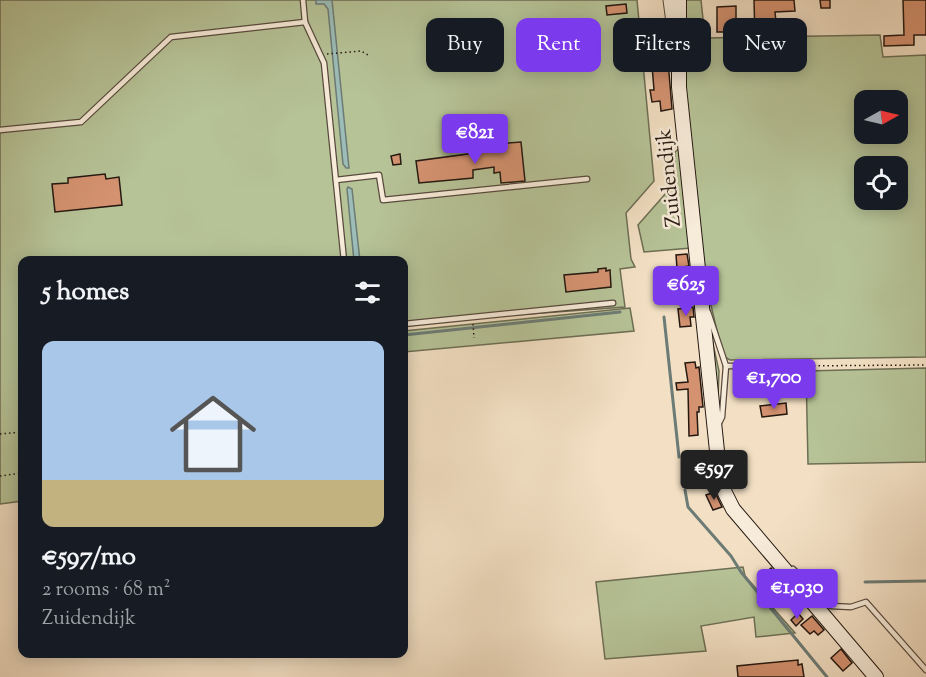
<!DOCTYPE html>
<html lang="en">
<head>
<meta charset="utf-8">
<style>
	body { margin:0; font-family:"Sorts Mill Goudy",serif; background:#20242c; color:#f1f3f6; height:100vh; display:flex; flex-direction:column; font-size:22px; white-space:nowrap }
	* { box-sizing:border-box; margin:0 }
	p { font-size:20px; color:#9ea1a6 }
	.icon { flex:none; width:33px; height:33px; fill:none; stroke:currentColor; stroke-width:2; stroke-linecap:round; stroke-linejoin:round }
	.map { position:relative; flex:1; overflow:hidden }
	.panel { position:absolute; left:18px; top:256px; width:390px; height:402px; display:flex; flex-direction:column; background:#171b24; border-radius:12px; box-shadow:0 3px 15px #0003 }
	.panel>* { flex:none }
	.banner { position:absolute; left:426px; top:18px; width:410px; height:54px; display:flex; gap:12px }
	.needle { width:39px; rotate:82deg }
	.tools { position:absolute; left:854px; top:90px; display:grid; gap:12px }
	.tools a { display:grid; place-items:center; width:54px; height:54px; border-radius:12px; background:#171b24; box-shadow:0 3px 15px #0003; font-size:30px }
	.price { position:absolute; translate:-50% -51px; padding:0 14px; border-radius:6px; background:#7c3aed; color:#fff; font-size:20px; line-height:39px; filter:drop-shadow(0 2px 3px #0008) }
	.price::after { content:''; position:absolute; left:50%; top:36px; width:18px; height:14px; margin-left:-9px; background:inherit; clip-path:polygon(0 0,100% 0,50% 100%) }
	.price.active { background:#222; color:#fff }
	ul { padding:0; list-style:none }
	li { display:grid; align-content:center; gap:12px; height:318px; padding:0 24px }
	li+li { border-top:2px solid #363941 }
	li span { display:grid; place-items:center; height:186px; border-radius:12px; color:#555 }
	li>.icon { margin-inline-start:auto }
	span .icon { width:108px; height:108px; fill:#fffc; stroke-width:1 }
	li b { font-size:26px }
	h2 { display:flex; justify-content:space-between; align-items:center; height:72px; padding:0 24px; font-size:26px }
	.chip { padding:0 21px; border-radius:12px; background:#171b24; box-shadow:0 3px 15px #0003; font-size:21px; line-height:54px }
	.chip.active { background:#7c3aed; color:#fff }
	.map>svg:first-child { display:block }
	.green { fill:#b6c397; stroke:#6d6e54; stroke-width:1.5; fill-rule:evenodd }
	.water { fill:#9cbdb8; stroke:#6c7b75; stroke-width:1.5 }
	.lines { fill:none; stroke-linecap:round; stroke-linejoin:round }
	.stream { stroke:#6c7b75; stroke-width:3 }
	.building { fill:#d49270; stroke:#241811; stroke-width:1.5 }
	.lane-casing { stroke:#584a3e; stroke-width:7 }
	.street-casing { stroke:#584a3e; stroke-width:11 }
	.secondary-casing { stroke:#241811; stroke-width:16 }
	.path { stroke:#241811; stroke-width:1.5; stroke-dasharray:1.5 3; stroke-linecap:butt }
	.lane { stroke:#f7ebd9; stroke-width:4.5 }
	.street { stroke:#f7ebd9; stroke-width:9 }
	.secondary { stroke:#f7ebd9; stroke-width:14 }
	.labels { text-anchor:middle; stroke-width:5; stroke-linejoin:round; paint-order:stroke }
	.street-label { font-size:21px; fill:#241811; stroke:#f7ebd9 }
</style>
</head>
<body>
<div class="map">
<svg width="926" height="677" viewBox="0 0 926 677">
	<rect width="100%" height="100%" fill="#f3e0c4"/>
	<filter id="stains"><feTurbulence type="fractalNoise" baseFrequency=".00333" numOctaves="4"/><feColorMatrix values="0 0 0 0 .2 0 0 0 0 .09 0 0 0 0 .02 0 0 0 .5 -.17"/></filter>
	<radialGradient id="worn" r=".72"><stop offset=".6" stop-color="#630" stop-opacity="0"/><stop offset="1" stop-color="#630" stop-opacity=".3"/></radialGradient>
	<g class="green">
		<path d="M 0,0 L 637,0 L 654,181 L 626,213 L 631,259 L 635,267 L 620,269 L 625,307 L 404,323 L 404,261 L 22,261 L 22,501 L 0,504 Z"/>
		<path d="M 683,0 L 701,0 L 705,38 L 880,35 L 883,57 L 926,55 L 926,357 L 730,360 L 723,356 L 705,280 L 685,96 L 686,51 ZM 864,100 L 897,100 L 897,134 L 864,134 ZM 864,166 L 897,166 L 897,200 L 864,200 Z"/>
		<path d="M 681,147 L 691,248 L 644,252 L 638,225 L 674,184 L 675,152 Z"/>
		<path d="M 630,308 L 634,331 L 404,352 L 404,331 Z"/>
		<path d="M 711,335 L 719,371 L 718,400 Z"/>
		<path d="M 926,368 L 926,462 L 808,464 L 806,371 Z"/>
		<path d="M 743,567 L 745,576 L 795,633 L 756,637 L 754,617 L 701,626 L 706,651 L 605,659 L 596,582 Z"/>
	</g>
	<g class="water">
		<path d="M 316,0 L 332,0 L 349,168 L 346,168 L 343,164 L 328,9 L 324,4 L 316,4 Z"/>
		<path d="M 348,187 L 352,189 L 360,261 L 354,261 L 347,189 Z"/>
	</g>
	<g class="lines">
		<g class="stream">
			<path d="M 664,317 L 679,457"/>
			<path d="M 404,335 L 620,312"/>
			<path d="M 685,490 L 688,507 L 731,556 L 741,572 L 827,677"/>
			<path d="M 865,582 L 926,581"/>
		</g>
	</g>
	<g class="building">
		<path d="M 754,0 L 794,0 L 795,11 L 775,12 L 776,22 L 764,22 L 765,38 L 755,38 Z"/>
		<path d="M 820,0 L 830,0 L 830,8 L 821,8 Z"/>
		<path d="M 903,0 L 926,0 L 926,35 L 914,35 L 914,45 L 884,46 L 884,36 L 904,35 Z"/>
		<path d="M 626,4 L 627,13 L 607,15 L 606,6 Z"/>
		<path d="M 736,6 L 736,32 L 717,32 L 717,7 Z"/>
		<path d="M 668,61 L 672,109 L 661,111 L 660,101 L 652,102 L 650,90 L 654,90 L 652,65 Z"/>
		<path d="M 521,142 L 525,181 L 501,183 L 500,172 L 494,173 L 494,167 L 473,170 L 473,178 L 419,183 L 416,161 L 497,150 L 497,144 Z"/>
		<path d="M 400,154 L 401,164 L 393,165 L 391,156 Z"/>
		<path d="M 105,174 L 106,179 L 119,177 L 122,205 L 55,212 L 52,184 L 68,183 L 68,178 Z"/>
		<path d="M 687,254 L 689,266 L 677,268 L 676,255 Z"/>
		<path d="M 606,268 L 606,271 L 610,270 L 611,287 L 566,292 L 564,275 L 598,272 L 598,269 Z"/>
		<path d="M 693,307 L 694,317 L 690,317 L 691,326 L 680,327 L 678,309 Z"/>
		<path d="M 695,362 L 696,368 L 699,367 L 703,407 L 699,407 L 699,412 L 697,412 L 698,435 L 689,436 L 688,389 L 677,390 L 676,383 L 688,382 L 685,363 Z"/>
		<path d="M 786,403 L 787,414 L 762,417 L 760,406 Z"/>
		<path d="M 709,460 L 711,474 L 698,476 L 695,462 Z"/>
		<path d="M 715,492 L 722,507 L 713,510 L 706,495 Z"/>
		<path d="M 771,568 L 790,590 L 781,598 L 763,575 Z"/>
		<path d="M 798,613 L 803,619 L 796,626 L 791,620 Z"/>
		<path d="M 812,616 L 824,630 L 818,635 L 814,631 L 810,634 L 801,625 Z"/>
		<path d="M 841,649 L 852,663 L 843,671 L 831,658 Z"/>
		<path d="M 798,660 L 798,665 L 802,664 L 804,677 L 738,677 L 737,666 Z"/>
	</g>
	<g class="lines">
		<g class="lane-casing">
			<g id="lane">
				<path d="M 303,0 L 305,22 L 324,63 L 344,261"/>
				<path d="M 0,130 L 81,122 L 171,37 L 305,22"/>
				<path d="M 336,180 L 379,175 L 383,200 L 587,179"/>
				<path d="M 708,312 L 726,366 L 722,417 L 718,425"/>
				<path d="M 404,324 L 613,303"/>
				<path d="M 726,366 L 780,366"/>
				<path d="M 793,569 L 831,606 L 851,607 L 866,602 L 926,670"/>
			</g>
		</g>
		<g class="street-casing">
			<path id="street" d="M 668,0 L 674,45"/>
		</g>
		<g class="secondary-casing">
			<path id="secondary" d="M 679,0 L 679,87 L 719,470 L 725,493 L 733,509 L 876,677"/>
		</g>
		<g class="path">
			<path d="M 327,54 L 361,51 L 368,55"/>
			<path d="M 473,324 L 474,338"/>
			<path d="M 787,366 L 926,365"/>
			<path d="M 0,434 L 22,432"/>
			<path d="M 0,476 L 22,473"/>
		</g>
		<use href="#lane" class="lane"/>
		<use href="#street" class="street"/>
		<use href="#secondary" class="secondary"/>
	</g>
	<g class="labels">
		<g class="street-label">
			<text transform="translate(668 178) rotate(-96)" y="7">Zuidendijk</text>
		</g>
	</g>
	<rect width="100%" height="100%" filter="url(#stains)"/>
	<rect width="100%" height="100%" fill="url(#worn)"/>
</svg>
<div class="tools">
<a><svg class="needle" viewBox="-14 -14 28 28"><path d="M0-13l5 13h-10z" fill="#e53935"/><path d="M0 13l5-13h-10z" fill="#9ea1a6"/></svg></a>
<a><svg class="icon" aria-label="locate" viewBox="0 0 24 24"><circle cx="12" cy="12" r="6"/><path d="M12 2v4M12 18v4M2 12h4M18 12h4"/></svg></a>
</div>
<b class="price" style="left:475px;top:165px">€821</b>
<b class="price" style="left:686px;top:317px">€625</b>
<b class="price" style="left:774px;top:410px">€1,700</b>
<b class="price active" style="left:714px;top:501px">€597</b>
<b class="price" style="left:797px;top:620px">€1,030</b>
<div class="banner">
<a class="chip">Buy</a>
<a class="chip active">Rent</a>
<a class="chip">Filters</a>
<a class="chip">New</a>
</div>
<section class="panel">
<h2>5 homes<svg class="icon" aria-label="filters" viewBox="0 0 24 24"><path d="M4 7h16M4 17h16"/><circle cx="9" cy="7" r="2"/><circle cx="15" cy="17" r="2"/></svg></h2>
<ul>
<li><span style="background:linear-gradient(#a9c7e8 75%,#c2b280 0)"><svg class="icon" aria-label="home" viewBox="0 0 24 24"><path d="M3 11l9-7 9 7M6 9v11h12V9"/></svg></span><div><b>€597/mo</b><p>2 rooms · 68 m²</p><p>Zuidendijk</p></div></li>
</ul>
</section>
</div>
</body>
</html>
